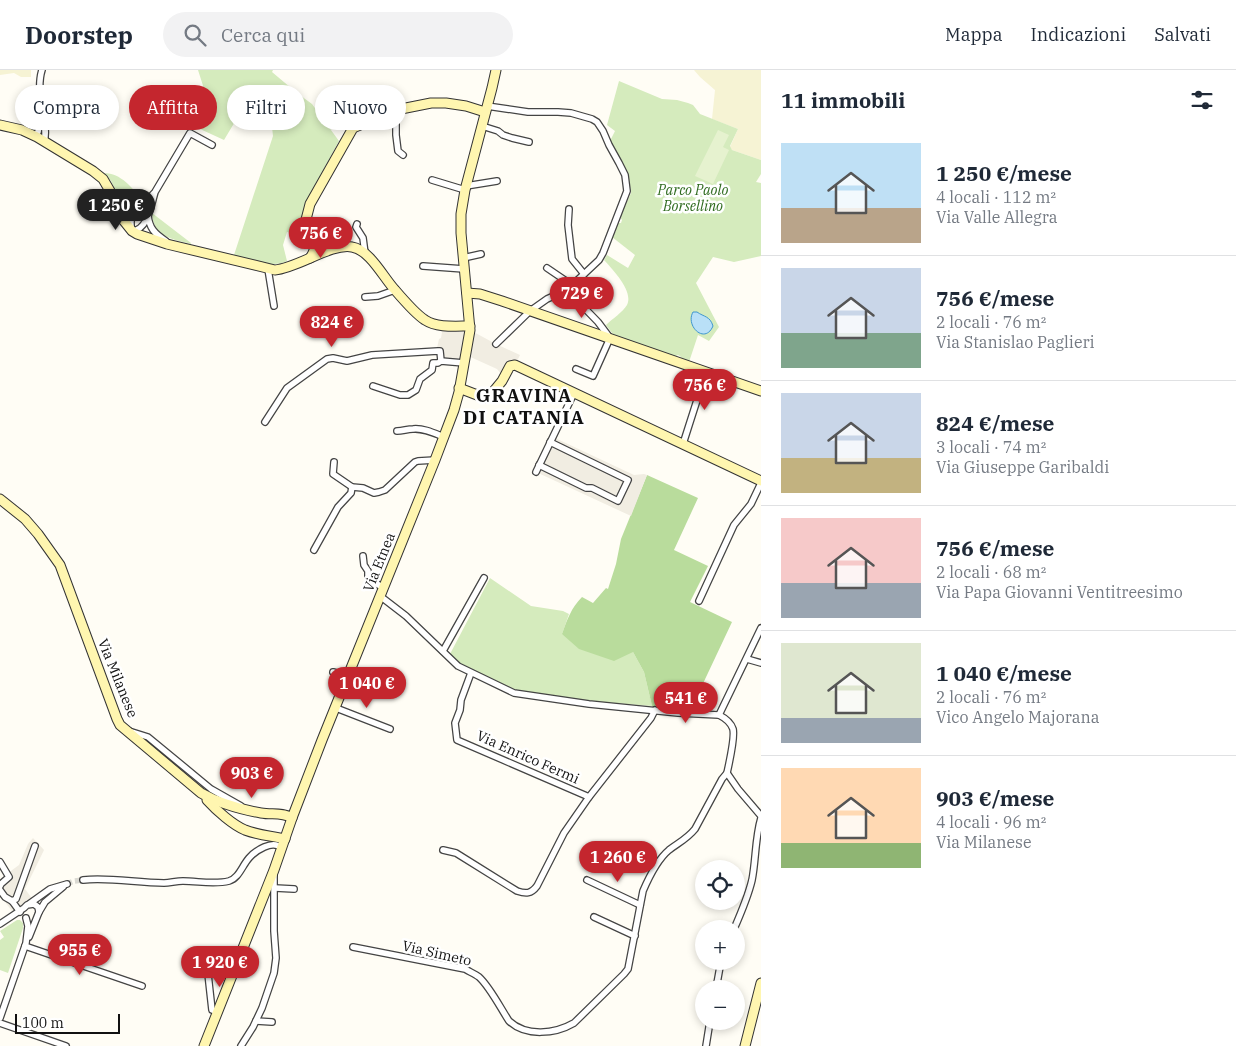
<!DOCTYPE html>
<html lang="it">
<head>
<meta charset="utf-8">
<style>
	body { margin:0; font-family:"IBM Plex Serif",serif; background:#f2f2f3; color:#1f2937; height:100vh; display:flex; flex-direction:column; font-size:19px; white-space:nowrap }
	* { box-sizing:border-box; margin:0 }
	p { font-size:16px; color:#747a83 }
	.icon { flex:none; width:28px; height:28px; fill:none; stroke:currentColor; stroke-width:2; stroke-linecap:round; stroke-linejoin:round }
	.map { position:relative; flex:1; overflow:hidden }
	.side { display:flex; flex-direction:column; background:#fff; width:475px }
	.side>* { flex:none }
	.top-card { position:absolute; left:15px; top:15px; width:475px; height:45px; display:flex; gap:10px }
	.fabs { position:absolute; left:695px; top:790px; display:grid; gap:10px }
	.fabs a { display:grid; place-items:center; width:50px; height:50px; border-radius:50%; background:#fff; box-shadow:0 2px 8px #0003; font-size:25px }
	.scale { position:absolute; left:15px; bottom:12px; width:105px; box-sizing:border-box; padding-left:5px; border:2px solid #111; border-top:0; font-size:14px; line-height:18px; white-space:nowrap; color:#111; -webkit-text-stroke:4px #fff; paint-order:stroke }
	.price { position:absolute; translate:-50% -42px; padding:0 11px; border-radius:18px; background:#c4262e; color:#fff; font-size:16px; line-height:32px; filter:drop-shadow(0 1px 2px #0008) }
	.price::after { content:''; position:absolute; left:50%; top:30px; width:15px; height:11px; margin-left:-8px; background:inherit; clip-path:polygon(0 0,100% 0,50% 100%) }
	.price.current { background:#222; color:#fff }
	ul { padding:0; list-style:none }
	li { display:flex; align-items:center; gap:15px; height:125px; padding:0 20px }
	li+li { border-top:1px solid #e0e1e3 }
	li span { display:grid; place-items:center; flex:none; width:140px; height:100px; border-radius:0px; color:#555 }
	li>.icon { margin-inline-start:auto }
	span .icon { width:60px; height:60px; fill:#fffc; stroke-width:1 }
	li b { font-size:21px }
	h2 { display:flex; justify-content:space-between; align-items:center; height:60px; padding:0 20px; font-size:21px }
	.chip { padding:0 18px; border-radius:22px; background:#fff; box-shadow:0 2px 8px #0003; font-size:18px; line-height:45px }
	.chip.current { background:#c4262e; color:#fff }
	header { display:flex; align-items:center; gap:30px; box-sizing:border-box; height:70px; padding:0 25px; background:#fff; border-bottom:1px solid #e0e1e3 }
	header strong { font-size:24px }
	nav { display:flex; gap:28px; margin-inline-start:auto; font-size:18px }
	.search { width:350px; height:45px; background:#f2f2f3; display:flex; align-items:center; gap:12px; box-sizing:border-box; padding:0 18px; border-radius:28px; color:#747a83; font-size:19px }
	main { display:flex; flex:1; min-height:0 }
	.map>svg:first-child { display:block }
	.farmland { fill:#f6f3d4 }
	.green { fill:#d5ebbd }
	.forest { fill:#b9dc9c }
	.pitch { fill:#e6f2cf }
	.plaza { fill:#f1ede2 }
	.water { fill:#b9e0f7; stroke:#3f96cf }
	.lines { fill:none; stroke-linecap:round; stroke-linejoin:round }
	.street-tunnel { stroke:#dbdad3; stroke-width:5.5; stroke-dasharray:5.5 3; stroke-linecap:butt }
	.street-casing { stroke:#444; stroke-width:8 }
	.secondary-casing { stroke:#333; stroke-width:11 }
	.street { stroke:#fff; stroke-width:5.5 }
	.secondary { stroke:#fff6b0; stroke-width:9 }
	.labels { text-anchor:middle; stroke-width:5; stroke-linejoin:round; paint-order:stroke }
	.park-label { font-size:14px; font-style:italic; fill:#2f6b1f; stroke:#fff }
	.street-label { font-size:14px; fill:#111; stroke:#fff }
	.district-label { font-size:19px; font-weight:bold; letter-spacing:1px; fill:#111; stroke:#fff }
</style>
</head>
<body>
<header>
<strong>Doorstep</strong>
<div class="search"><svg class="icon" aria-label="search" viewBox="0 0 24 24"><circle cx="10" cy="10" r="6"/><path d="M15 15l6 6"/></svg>Cerca qui</div>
<nav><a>Mappa</a><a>Indicazioni</a><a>Salvati</a></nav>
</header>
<main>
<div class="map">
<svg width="761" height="976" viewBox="0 0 761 976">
	<rect width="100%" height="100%" fill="#fffdf5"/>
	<g class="farmland">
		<path d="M 0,0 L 31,0 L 31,7 L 21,7 L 14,3 L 0,5 Z"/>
		<path d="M 694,0 L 761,0 L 761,90 L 732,80 L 730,77 L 738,59 L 712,49 L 715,20 L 700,7 Z"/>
	</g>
	<g class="green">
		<path d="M 198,0 L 273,0 L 272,2 L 297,23 L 312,34 L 339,71 L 307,130 L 296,164 L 287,162 L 283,175 L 287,191 C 273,199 249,189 234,185 L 273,66 L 272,57 L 242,40 L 224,70 L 187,53 L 183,29 L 205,22 Z"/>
		<path d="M 619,11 L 662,29 L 677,30 L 688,33 L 693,35 L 700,44 L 738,59 L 730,76 L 732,80 L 761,90 L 761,104 L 756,112 L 761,113 L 761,186 L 734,192 L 713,187 L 696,213 L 719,257 L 709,271 L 698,265 L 689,292 L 683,291 L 681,287 L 678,285 L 674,287 L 615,267 L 606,255 C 612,249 623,242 627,235 C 634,221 612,199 604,190 L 607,185 L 628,198 L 635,185 L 612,167 L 616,161 L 615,160 L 618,153 L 621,153 L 622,150 L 620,147 L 631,123 L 628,105 L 610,71 L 615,61 L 607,55 Z"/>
		<path d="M 104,103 C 121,103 132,118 143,130 L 136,134 L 131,134 L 118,126 L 111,111 Z"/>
		<path d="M 152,143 L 191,173 L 191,174 C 172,169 153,167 152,143 Z"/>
		<path d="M 490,508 L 531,536 L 563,541 L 569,544 L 562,564 L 633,582 L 644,602 L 652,636 L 589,631 L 515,620 L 478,604 L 461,594 L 450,584 Z"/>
		<path d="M 17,850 L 20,850 L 23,853 L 23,858 L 8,903 L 0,900 L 0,870 L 4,867 L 0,861 Z"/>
	</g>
	<path class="forest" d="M 647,405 L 698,428 L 674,480 L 708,496 L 690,532 L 732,552 L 691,639 L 652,636 L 644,602 L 633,582 L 614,591 L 579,579 L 562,564 C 567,550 571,538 582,527 L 593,533 L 606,518 L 608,519 L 616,494 L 621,469 Z"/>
	<path class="pitch" d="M 718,60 L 729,65 L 723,77 L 729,80 L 713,114 L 695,106 Z"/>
	<g class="plaza">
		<path d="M 441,259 L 470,260 L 494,273 L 520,285 L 515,295 L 501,304 L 497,299 L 466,285 L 464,293 L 438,291 L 437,278 L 439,269 L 441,268 L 442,262 L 441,261 Z"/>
		<path d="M 553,367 L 634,405 L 644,404 L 647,405 L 631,446 L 536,402 Z"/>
		<path d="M 33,768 L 44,780 L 25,819 L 34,831 L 14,844 L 0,825 L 0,809 L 19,795 L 28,774 Z"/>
	</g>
	<path class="water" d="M 693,242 L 697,242 C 704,247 710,246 713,256 C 705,275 685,256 693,242 Z"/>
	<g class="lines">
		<path class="street-tunnel" d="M 67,814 L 74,811 L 83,810"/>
		<g class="street-casing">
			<g id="street">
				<path d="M 42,0 C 38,12 40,30 42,43 C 44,53 47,62 44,71"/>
				<path d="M 487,36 L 528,42 L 558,42 L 571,43 L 592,49 L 597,52 L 603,61 L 609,75 L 619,93 L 625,105 L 627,121 L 603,183 L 599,190 L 567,220 L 547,229 L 530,241 L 496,274"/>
				<path d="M 396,40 L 396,65 L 398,81 L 403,85"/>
				<path d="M 482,56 L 498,61 L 503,65 L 512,68 L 529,72"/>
				<path d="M 35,66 L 38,62 L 41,46"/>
				<path d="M 432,110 L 465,120"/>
				<path d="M 466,116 L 497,111"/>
				<path d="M 155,122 C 151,135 148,160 132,161 C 126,141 144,135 155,122 L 190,63 L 212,75"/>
				<path d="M 112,127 C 121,133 129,138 139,137"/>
				<path d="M 569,139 L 568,155 L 572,189 L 584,204"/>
				<path d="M 148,145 C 149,158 155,164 166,171"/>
				<path d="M 357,154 L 356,157 L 363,168 L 365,183"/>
				<path d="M 463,188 L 481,184"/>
				<path d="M 423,196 L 464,199"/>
				<path d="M 547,198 L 572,215"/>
				<path d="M 268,199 L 274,236"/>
				<path d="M 567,220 L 598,252 L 610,268 L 593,306 L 576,299"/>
				<path d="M 365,227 L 378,226 L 395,220"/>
				<path d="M 373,316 L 400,325 L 408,325 L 416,320 L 420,309 L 432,300 L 433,293 L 438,293 L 441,291 L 464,293"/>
				<path d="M 265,352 L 287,318 L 327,289 L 333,288 L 347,291 L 372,285 L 438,281 L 440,281 L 441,291"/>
				<path d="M 397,361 C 403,361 407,359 413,359 C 424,358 434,363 444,367"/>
				<path d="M 683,374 L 706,302"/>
				<path d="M 334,392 L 333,404 L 352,417 L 363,418 L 374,423 L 379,422 L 385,420 L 415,392 L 418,391 L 435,390"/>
				<path d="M 539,395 L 586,418 L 592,418 L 618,431 L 628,410 L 550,372"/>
				<path d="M 536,402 L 574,323"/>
				<path d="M 314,480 L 338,437 L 351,423 L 352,417"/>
				<path d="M 363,486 L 364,495 L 368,501 L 368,507 L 370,510 L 384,518"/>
				<path d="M 380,526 L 406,546 L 458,596 L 514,623 L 589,634 L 678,643 L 719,645 C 725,648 731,653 733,659 C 735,667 729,694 727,703 L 738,719 L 761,746"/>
				<path d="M 699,531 L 734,455 L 751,434 L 761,413"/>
				<path d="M 443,581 L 484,508"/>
				<path d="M 747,589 L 761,593"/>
				<path d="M 333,602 L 349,606"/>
				<path d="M 471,603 L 461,630 L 460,640 L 455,653 L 457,670 L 589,727"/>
				<path d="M 336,638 L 390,659"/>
				<path d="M 719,645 L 761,558"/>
				<path d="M 129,661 L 148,667 L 211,719 L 241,736"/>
				<path d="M 443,780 L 456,783 L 517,821 C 526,824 531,824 537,816 L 564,763 L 589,727 L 651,648 L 655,640"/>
				<path d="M 0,792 L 9,807 L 1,814 L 0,816"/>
				<path d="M 83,810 C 109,807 137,813 164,813 C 170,813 176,811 183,811 C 198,811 214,815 229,811 C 239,808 242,796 249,788 C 255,781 273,769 281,778"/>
				<path d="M 587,810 L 640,835"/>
				<path d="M 275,818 L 294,819"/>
				<path d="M 0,820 L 5,827 L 12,831 L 20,842"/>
				<path d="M 12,831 L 16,829 L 35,776"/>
				<path d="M 29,834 L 50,819 L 67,814"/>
				<path d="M 39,842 L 45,832 L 63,817"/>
				<path d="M 594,847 L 635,866"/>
				<path d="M 0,854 L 24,838 L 27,835 L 34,834 L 38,837 L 39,842 L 29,867"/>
				<path d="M 734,859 C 741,843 748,827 752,810 C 756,790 755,768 761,748"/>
				<path d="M 25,876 L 142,916"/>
				<path d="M 353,877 L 465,899 C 470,902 475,904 479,907 C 490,917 501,939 509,951 C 526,967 555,964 574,953 L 624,904 L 628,899 L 643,821 C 649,807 657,790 669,780 C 678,773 687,769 695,759 L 722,709 L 727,703"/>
				<path d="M 208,904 L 212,940 L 218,942"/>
				<path d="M 716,919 L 721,891"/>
				<path d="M 0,948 L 26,873 L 28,856 L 26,848"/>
				<path d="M 256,951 L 272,952"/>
				<path d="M 0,953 L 66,976"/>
				<path d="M 241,976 L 253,957 L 262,938 L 274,903 L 276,888 L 274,861 L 274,803"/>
				<path d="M 706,976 L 710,951"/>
			</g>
		</g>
		<g class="secondary-casing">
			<g id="secondary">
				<path d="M 0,55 L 22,60 L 37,67 L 93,101 L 103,109 L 110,121 L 114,133 L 124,151 L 132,161 L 137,164 L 167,174 L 275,200 C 298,198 331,173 352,177 C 370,180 383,207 395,220 C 401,227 417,245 425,250 C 437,258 456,256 470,256"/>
				<path d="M 310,188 C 319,175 312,174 302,165 L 310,134 L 353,58 L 396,40 L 431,33 L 446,33 L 466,36 L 485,42"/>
				<path d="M 467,223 L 480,224 L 502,231 L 761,321"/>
				<path d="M 459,318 L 485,328 L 488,328 L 502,311 L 510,296 L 515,295 L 761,411"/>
				<path d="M 0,429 L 25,449 L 38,464 L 60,495 L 117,649 L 120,655 L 201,723 C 220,734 239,739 261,743 C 272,745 282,742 292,748"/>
				<path d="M 207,730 C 217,741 233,755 245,760 C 258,765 272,766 285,769"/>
				<path d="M 204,976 L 274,800 L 292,748 L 322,670 L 435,390 L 454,340 L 459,322 L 470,260 L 461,163 L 461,144 L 465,120 L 492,18 L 496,0"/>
				<path d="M 745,976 L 761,913"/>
			</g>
		</g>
		<use href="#street" class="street"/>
		<use href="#secondary" class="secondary"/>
	</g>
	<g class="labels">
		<g class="park-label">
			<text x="693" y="125">Parco Paolo<tspan x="693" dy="16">Borsellino</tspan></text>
		</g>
		<g class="street-label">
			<text transform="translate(379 492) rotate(-68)" y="5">Via Etnea</text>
			<text transform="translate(118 608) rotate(68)" y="5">Via Milanese</text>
			<text transform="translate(528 687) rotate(24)" y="5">Via Enrico Fermi</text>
			<text transform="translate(437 883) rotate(13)" y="5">Via Simeto</text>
		</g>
		<g class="district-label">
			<text x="524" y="332">GRAVINA<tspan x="524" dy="22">DI CATANIA</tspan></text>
		</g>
	</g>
</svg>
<div class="fabs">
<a><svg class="icon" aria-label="locate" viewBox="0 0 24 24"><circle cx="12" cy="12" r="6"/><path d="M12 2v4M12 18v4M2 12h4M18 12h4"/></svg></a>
<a>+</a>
<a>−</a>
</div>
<div class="scale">100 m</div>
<b class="price current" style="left:116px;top:161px">1 250 €</b>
<b class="price" style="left:321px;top:189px">756 €</b>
<b class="price" style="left:582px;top:249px">729 €</b>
<b class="price" style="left:332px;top:278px">824 €</b>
<b class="price" style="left:705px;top:341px">756 €</b>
<b class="price" style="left:367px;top:639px">1 040 €</b>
<b class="price" style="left:686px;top:654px">541 €</b>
<b class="price" style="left:252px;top:729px">903 €</b>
<b class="price" style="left:618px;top:813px">1 260 €</b>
<b class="price" style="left:80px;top:906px">955 €</b>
<b class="price" style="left:220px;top:918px">1 920 €</b>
<div class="top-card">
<a class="chip">Compra</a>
<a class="chip current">Affitta</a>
<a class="chip">Filtri</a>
<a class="chip">Nuovo</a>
</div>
</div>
<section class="side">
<h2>11 immobili<svg class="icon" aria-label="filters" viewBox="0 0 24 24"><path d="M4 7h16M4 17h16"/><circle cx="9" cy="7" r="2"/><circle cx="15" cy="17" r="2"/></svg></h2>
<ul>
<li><span style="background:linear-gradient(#bfe0f5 65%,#b9a48a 0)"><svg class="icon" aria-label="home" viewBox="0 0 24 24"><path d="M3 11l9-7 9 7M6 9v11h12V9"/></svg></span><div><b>1 250 €/mese</b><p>4 locali · 112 m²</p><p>Via Valle Allegra</p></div></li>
<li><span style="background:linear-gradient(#c9d6e8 65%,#7fa58c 0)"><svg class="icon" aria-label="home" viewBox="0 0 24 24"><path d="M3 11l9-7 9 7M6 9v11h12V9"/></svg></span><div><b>756 €/mese</b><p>2 locali · 76 m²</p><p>Via Stanislao Paglieri</p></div></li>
<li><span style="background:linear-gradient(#c9d6e8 65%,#c2b280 0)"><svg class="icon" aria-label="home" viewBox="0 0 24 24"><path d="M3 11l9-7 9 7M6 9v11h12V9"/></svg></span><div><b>824 €/mese</b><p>3 locali · 74 m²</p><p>Via Giuseppe Garibaldi</p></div></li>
<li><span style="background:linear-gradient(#f6c9c9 65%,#9aa5b1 0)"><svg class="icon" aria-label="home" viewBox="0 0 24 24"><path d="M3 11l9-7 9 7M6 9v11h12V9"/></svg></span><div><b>756 €/mese</b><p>2 locali · 68 m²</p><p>Via Papa Giovanni Ventitreesimo</p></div></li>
<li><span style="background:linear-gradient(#dfe7d0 75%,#9aa5b1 0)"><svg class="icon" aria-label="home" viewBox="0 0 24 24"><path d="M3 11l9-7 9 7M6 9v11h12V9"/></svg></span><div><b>1 040 €/mese</b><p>2 locali · 76 m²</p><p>Vico Angelo Majorana</p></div></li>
<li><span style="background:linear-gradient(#ffd9b3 75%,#8fb573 0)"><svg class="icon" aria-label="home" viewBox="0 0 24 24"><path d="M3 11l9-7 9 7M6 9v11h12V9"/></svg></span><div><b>903 €/mese</b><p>4 locali · 96 m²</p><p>Via Milanese</p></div></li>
</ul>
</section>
</main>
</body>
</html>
